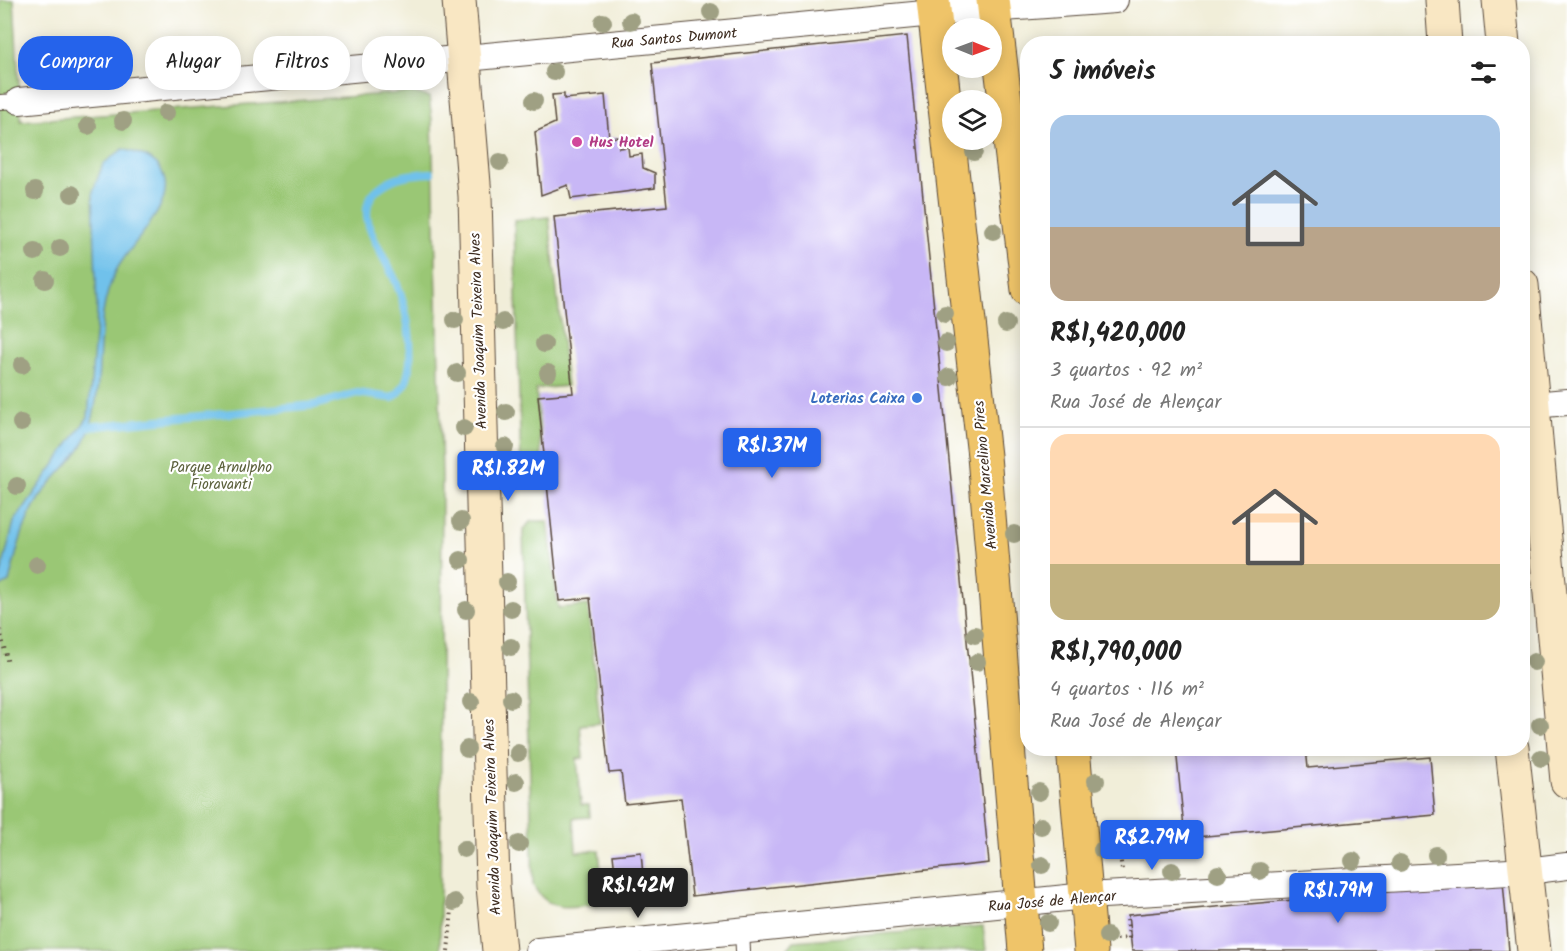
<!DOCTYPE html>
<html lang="pt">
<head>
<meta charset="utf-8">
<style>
	body { margin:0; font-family:Kalam,sans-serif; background:#f2f2f2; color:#222; height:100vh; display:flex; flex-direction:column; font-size:22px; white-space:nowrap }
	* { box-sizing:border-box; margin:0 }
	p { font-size:20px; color:#767676 }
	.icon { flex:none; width:33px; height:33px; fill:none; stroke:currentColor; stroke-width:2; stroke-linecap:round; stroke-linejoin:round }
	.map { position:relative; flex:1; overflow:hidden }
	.sheet { position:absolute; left:1020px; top:36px; width:510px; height:720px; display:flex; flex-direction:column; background:#fff; border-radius:24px; box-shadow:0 3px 15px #0003 }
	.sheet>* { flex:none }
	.hud { position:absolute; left:18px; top:36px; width:570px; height:54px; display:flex; gap:12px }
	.needle { width:39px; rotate:91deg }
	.fabs { position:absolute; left:942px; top:18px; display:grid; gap:12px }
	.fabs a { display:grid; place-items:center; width:60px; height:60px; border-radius:50%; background:#fff; box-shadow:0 3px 15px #0003; font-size:30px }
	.price { position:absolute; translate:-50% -51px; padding:0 14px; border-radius:6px; background:#2563eb; color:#fff; font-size:20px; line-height:39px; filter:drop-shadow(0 2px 3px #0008) }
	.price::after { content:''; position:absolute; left:50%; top:36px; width:18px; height:14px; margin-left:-9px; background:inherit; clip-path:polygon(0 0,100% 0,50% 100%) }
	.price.active { background:#222; color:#fff }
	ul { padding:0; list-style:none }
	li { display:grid; align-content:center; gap:12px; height:318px; padding:0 30px }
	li+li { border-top:2px solid #e0e0e0 }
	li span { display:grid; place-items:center; height:186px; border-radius:18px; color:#555 }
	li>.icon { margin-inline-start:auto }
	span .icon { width:108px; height:108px; fill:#fffc; stroke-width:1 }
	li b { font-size:26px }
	h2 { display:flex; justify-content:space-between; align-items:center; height:72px; padding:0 30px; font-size:26px }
	.chip { padding:0 21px; border-radius:24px; background:#fff; box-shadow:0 3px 15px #0003; font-size:21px; line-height:54px }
	.chip.active { background:#2563eb; color:#fff }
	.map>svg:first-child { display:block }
	.green { fill:#9ac775; stroke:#6a784a; stroke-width:1.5 }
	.water { fill:#70c1eb; stroke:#567684; stroke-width:1.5 }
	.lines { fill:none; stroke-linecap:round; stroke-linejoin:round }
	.stream { stroke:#70c1eb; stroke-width:8 }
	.building { fill:#c8b7f6 }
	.lane-casing { stroke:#56473a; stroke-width:16 }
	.street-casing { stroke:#56473a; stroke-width:28 }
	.secondary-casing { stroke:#56473a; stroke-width:35 }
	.primary-casing { stroke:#56473a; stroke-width:35 }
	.path { stroke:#56473a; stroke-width:4; stroke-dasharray:1.5 4.5; stroke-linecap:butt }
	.lane { stroke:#fff; stroke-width:14 }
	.street { stroke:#fff; stroke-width:26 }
	.secondary { stroke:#f9e7c3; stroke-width:33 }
	.primary { stroke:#efc469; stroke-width:33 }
	.tree { fill:#9fa083 }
	.hotel-dot { fill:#d1479c; stroke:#fff; stroke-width:2 }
	.shop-dot { fill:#3f7fe0; stroke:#fff; stroke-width:2 }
	.labels { text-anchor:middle; stroke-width:4.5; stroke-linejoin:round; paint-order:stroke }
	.street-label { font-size:15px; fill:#3b2a1e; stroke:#fff }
	.hotel-label { font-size:15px; font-weight:bold; fill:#b23c85; stroke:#fff; text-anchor:start }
	.shop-label { font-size:15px; font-weight:bold; fill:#366cbe; stroke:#fff; text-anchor:end }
	.park-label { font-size:15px; fill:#5c613c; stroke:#fff }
</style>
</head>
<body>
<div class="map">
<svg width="1567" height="951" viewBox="0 0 1567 951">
	<rect width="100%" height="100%" fill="#fff"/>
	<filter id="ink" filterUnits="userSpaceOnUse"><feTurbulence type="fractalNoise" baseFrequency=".0167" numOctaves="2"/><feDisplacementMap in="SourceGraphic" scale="12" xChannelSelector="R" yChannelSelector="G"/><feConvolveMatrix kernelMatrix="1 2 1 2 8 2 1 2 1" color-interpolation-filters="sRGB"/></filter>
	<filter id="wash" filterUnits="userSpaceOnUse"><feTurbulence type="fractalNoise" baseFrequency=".008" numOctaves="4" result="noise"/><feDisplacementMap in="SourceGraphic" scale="24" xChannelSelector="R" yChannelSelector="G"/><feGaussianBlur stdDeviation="1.35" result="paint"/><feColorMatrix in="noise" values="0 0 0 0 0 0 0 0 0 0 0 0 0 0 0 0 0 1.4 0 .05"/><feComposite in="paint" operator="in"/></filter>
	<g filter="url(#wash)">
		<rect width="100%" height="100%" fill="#f1eed9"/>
		<g class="green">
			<path d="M 0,0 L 14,0 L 21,121 L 412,92 L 429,97 L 432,120 L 442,474 L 440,951 L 0,951 Z"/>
			<path d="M 549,217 L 567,386 L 536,389 L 543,474 L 528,476 L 521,470 L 514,220 Z"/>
			<path d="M 531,521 L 548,521 L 558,608 L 588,605 L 600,723 L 580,725 L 583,758 L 577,759 L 581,805 L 589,805 L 590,817 L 574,818 L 576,852 L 599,850 L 604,903 C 574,906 550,916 533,885 L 523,530 Z"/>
			<path d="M 983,926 L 986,951 L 786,951 L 794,941 Z"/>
		</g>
		<path class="water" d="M 123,149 C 144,155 162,159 165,182 C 170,210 129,245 116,271 C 90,322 108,384 87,436 C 79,456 58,473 45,490 C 24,516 17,550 9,582 L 0,587 L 0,577 L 14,522 L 88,417 L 97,314 L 93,191 L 103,164 Z"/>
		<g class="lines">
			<path class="stream" d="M 87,427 L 315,405 L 357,393 L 392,398 C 405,390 408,378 410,363 C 412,338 406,306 396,282 C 385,255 348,212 379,188 C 395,175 412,174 431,173"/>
		</g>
		<g id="blocks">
			<g class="building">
				<path d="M 907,36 L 989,863 L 692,896 L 681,798 L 625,804 L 621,772 L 609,773 L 590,598 L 559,601 L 538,396 L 573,393 L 554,217 L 667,206 L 652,63 Z"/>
				<path d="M 564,94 L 564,99 L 605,95 L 609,138 L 618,137 L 619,148 L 628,147 L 629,156 L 642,154 L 643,168 L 655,173 L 655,188 L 571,199 L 568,185 L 541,195 L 535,132 L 555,123 L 552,95 Z"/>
				<path d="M 1176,748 L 1306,748 L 1308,768 L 1430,757 L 1435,815 L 1185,838 Z"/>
				<path d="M 641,852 L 644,888 L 617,891 L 613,855 Z"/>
				<path d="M 1503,881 L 1509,951 L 1132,951 L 1128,915 Z"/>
			</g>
		</g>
	</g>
	<g filter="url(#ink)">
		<use href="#blocks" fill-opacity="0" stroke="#56473a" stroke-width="1.5"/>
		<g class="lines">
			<g class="lane-casing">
				<g id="lane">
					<path d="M 0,102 L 19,101"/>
					<path d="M 742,930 L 743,951"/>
				</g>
			</g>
			<g class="street-casing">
				<g id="street">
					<path d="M 19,101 L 934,13 L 1115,0"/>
					<path d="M 1522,406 L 1567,402"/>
					<path d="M 538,951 L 1086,896 L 1527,871 L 1567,866"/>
				</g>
			</g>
			<g class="secondary-casing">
				<g id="secondary">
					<path d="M 459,0 L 475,196 L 493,886 L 499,951"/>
					<path d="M 1442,0 L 1445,44"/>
					<path d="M 1499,0 L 1503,44"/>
					<path d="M 1522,285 L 1567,781"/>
					<path d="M 1512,748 L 1534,951"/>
				</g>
			</g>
			<g class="primary-casing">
				<g id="primary">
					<path d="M 933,0 L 984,456 L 1025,951"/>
					<path d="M 993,0 L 1028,290"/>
					<path d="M 1073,748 L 1091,951"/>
				</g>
			</g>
			<g class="path">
				<path d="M 0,630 L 8,664"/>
				<path d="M 1109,857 L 1120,855 L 1122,870"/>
				<path d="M 1117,939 L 1129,938 L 1127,919"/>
				<path d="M 448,951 L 452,909"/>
			</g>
			<use href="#lane" class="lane"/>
			<use href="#street" class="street"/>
			<use href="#secondary" class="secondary"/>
			<use href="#primary" class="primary"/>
		</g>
		<g class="tree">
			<circle cx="711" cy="12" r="9"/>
			<circle cx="631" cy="21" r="9"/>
			<circle cx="603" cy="22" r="9"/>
			<circle cx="554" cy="72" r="9"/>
			<circle cx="534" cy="101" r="9"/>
			<circle cx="166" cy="113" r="9"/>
			<circle cx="123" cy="121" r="9"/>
			<circle cx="88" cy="126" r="9"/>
			<circle cx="974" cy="152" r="9"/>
			<circle cx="500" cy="162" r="9"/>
			<circle cx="35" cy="191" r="9"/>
			<circle cx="72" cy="194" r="9"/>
			<circle cx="993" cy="231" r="9"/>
			<circle cx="60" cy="248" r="9"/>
			<circle cx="35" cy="252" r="9"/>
			<circle cx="45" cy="280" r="9"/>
			<circle cx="945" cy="314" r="9"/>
			<circle cx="455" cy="320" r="9"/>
			<circle cx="503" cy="322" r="9"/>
			<circle cx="1006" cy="324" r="9"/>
			<circle cx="946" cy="343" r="9"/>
			<circle cx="544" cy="344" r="9"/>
			<circle cx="22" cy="365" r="9"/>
			<circle cx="457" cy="373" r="9"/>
			<circle cx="548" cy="373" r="9"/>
			<circle cx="949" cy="377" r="9"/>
			<circle cx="506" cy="412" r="9"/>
			<circle cx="21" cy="423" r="9"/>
			<circle cx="464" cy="428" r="9"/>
			<circle cx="505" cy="447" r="9"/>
			<circle cx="17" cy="486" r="9"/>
			<circle cx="461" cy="521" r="9"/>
			<circle cx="1014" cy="534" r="9"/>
			<circle cx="461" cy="560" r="9"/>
			<circle cx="37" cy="565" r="9"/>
			<circle cx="507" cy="582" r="9"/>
			<circle cx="511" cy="609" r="9"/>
			<circle cx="466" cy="610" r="9"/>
			<circle cx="975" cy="635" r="9"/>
			<circle cx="511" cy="647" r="9"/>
			<circle cx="977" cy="662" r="9"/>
			<circle cx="1534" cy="662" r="9"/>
			<circle cx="511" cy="699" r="9"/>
			<circle cx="471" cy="702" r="9"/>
			<circle cx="1540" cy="725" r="9"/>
			<circle cx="467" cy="749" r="9"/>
			<circle cx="518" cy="753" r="9"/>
			<circle cx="1541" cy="758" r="9"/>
			<circle cx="1096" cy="781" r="9"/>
			<circle cx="516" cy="782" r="9"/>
			<circle cx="1039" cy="792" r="9"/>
			<circle cx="1041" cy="826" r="9"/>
			<circle cx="519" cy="844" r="9"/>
			<circle cx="464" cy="849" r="9"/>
			<circle cx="1102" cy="850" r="9"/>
			<circle cx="1436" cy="855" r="9"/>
			<circle cx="1353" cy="861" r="9"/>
			<circle cx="1400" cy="863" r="9"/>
			<circle cx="1042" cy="865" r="9"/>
			<circle cx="1172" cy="871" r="9"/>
			<circle cx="1260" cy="871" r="9"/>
			<circle cx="1218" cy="874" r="9"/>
			<circle cx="454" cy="902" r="9"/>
			<circle cx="1048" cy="923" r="9"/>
			<circle cx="1107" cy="936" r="9"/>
		</g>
	</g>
	<circle class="hotel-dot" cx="577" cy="142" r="6"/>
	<circle class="shop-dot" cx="917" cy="398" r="6"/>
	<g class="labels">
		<g class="street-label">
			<text transform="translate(674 38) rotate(-5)" y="5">Rua Santos Dumont</text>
			<text transform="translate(478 331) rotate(-92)" y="5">Avenida Joaquim Teixeira Alves</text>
			<text transform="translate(985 475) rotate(-95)" y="5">Avenida Marcelino Pires</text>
			<text transform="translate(492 817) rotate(-92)" y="5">Avenida Joaquim Teixeira Alves</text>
			<text transform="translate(1052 901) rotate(-5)" y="5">Rua José de Alençar</text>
		</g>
		<g class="hotel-label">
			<text x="589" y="147">Hus Hotel</text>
		</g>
		<g class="shop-label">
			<text x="905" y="403">Loterias Caixa</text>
		</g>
		<g class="park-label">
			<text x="221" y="472">Parque Arnulpho<tspan x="221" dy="17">Fioravanti</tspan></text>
		</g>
	</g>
</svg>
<div class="fabs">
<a><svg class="needle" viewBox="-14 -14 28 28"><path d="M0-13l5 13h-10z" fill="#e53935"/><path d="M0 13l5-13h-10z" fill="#767676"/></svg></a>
<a><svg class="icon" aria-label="layers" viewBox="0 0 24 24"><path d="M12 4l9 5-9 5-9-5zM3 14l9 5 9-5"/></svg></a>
</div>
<b class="price" style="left:772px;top:479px">R$1.37M</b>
<b class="price" style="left:508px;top:502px">R$1.82M</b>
<b class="price" style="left:1152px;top:871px">R$2.79M</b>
<b class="price active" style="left:638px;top:919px">R$1.42M</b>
<b class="price" style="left:1338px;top:924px">R$1.79M</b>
<div class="hud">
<a class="chip active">Comprar</a>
<a class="chip">Alugar</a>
<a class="chip">Filtros</a>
<a class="chip">Novo</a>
</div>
<section class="sheet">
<h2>5 imóveis<svg class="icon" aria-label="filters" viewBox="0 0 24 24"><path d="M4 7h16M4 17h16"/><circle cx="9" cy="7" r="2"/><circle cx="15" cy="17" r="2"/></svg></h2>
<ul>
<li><span style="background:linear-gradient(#a9c7e8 60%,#b9a48a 0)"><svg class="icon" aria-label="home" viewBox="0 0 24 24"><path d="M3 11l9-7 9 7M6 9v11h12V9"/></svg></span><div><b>R$1,420,000</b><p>3 quartos · 92 m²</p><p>Rua José de Alençar</p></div></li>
<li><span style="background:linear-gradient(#ffd9b3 70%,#c2b280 0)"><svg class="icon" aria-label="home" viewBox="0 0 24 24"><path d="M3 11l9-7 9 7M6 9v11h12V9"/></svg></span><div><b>R$1,790,000</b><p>4 quartos · 116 m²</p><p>Rua José de Alençar</p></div></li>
</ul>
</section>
</div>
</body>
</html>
